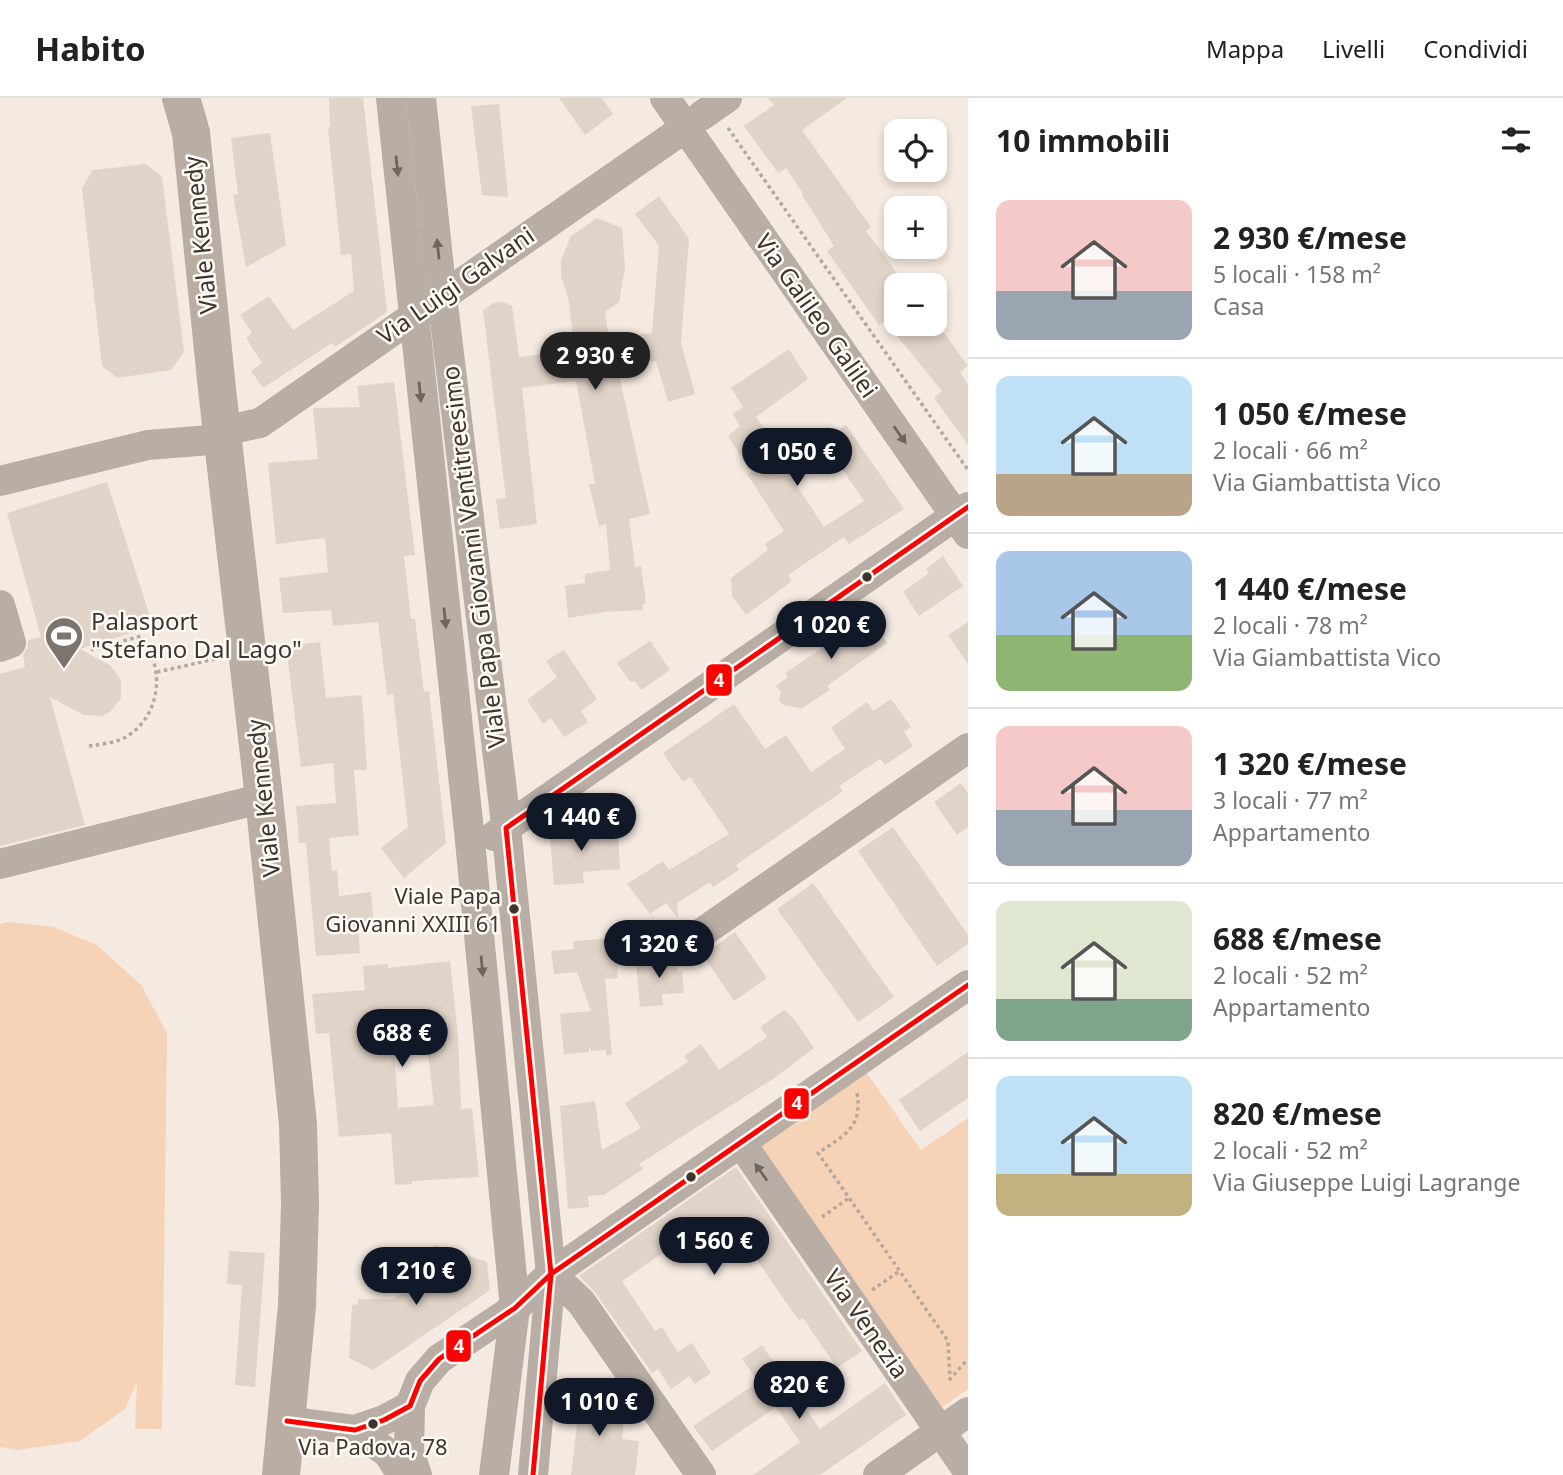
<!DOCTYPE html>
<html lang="it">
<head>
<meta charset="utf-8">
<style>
	body { margin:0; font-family:"Noto Sans",sans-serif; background:#f6f6f6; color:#222; height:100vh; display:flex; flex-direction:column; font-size:26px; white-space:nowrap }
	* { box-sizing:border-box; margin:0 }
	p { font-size:23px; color:#767676 }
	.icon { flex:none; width:38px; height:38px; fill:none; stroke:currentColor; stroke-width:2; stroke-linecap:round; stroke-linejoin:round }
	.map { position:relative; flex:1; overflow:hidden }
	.drawer { display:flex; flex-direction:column; background:#fff; width:595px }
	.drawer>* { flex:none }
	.fabs { position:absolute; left:884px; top:21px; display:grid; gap:14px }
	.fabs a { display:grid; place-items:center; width:63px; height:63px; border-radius:14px; background:#fff; box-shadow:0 4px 10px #0003; font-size:35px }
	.price { position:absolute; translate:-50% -60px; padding:0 16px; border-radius:24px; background:#111827; color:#fff; font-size:23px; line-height:46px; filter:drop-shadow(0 2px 4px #0008) }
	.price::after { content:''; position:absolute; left:50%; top:42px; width:21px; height:16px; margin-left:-10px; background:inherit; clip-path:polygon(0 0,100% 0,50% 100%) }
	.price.active { background:#222; color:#fff }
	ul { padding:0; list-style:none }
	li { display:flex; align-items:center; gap:21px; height:175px; padding:0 28px }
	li+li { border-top:2px solid #e0e0e0 }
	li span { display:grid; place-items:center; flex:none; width:196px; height:140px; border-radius:14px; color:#555 }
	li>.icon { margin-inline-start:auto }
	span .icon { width:84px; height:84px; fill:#fffc; stroke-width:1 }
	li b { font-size:30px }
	h2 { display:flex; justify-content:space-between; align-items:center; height:84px; padding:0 28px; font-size:30px }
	header { display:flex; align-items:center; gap:42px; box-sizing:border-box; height:98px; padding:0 35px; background:#fff; border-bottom:2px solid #e0e0e0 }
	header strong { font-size:33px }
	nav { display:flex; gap:38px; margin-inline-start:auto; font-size:24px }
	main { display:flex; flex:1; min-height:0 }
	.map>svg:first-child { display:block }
	.green { fill:#f6d3b6 }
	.building { fill:#e0d3c8; fill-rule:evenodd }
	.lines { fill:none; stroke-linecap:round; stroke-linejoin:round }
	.path { stroke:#b1a9a2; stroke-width:3.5; stroke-dasharray:3.5 3.5; stroke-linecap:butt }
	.minor { stroke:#b8aea5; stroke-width:30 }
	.major { stroke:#baaea4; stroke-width:38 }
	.bus-1-casing { stroke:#fefaf6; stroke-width:10 }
	.bus-1 { stroke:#f00; stroke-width:5 }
	.oneway { fill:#6e655e }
	.bus-dot { fill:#3d352f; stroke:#fefaf6; stroke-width:2.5 }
	.labels { text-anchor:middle; stroke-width:5; stroke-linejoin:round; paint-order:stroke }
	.bus-label { font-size:22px; fill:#3d352f; stroke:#fefaf6; text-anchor:end }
	.street-label { font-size:24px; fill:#3d352f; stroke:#fefaf6 }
	.poi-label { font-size:24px; fill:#3d352f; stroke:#fefaf6; text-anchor:start }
	.line-badge { stroke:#fefaf6; stroke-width:2.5 }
	.badge-label { font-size:19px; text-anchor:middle; font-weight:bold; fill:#fff }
</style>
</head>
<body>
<header>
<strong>Habito</strong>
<nav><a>Mappa</a><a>Livelli</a><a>Condividi</a></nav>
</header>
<main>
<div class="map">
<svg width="968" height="1377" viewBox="0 0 968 1377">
	<rect width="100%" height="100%" fill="#f5eae1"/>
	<g class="green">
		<path d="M 8,824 L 54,829 L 97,847 L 141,887 L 167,935 L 162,1331 L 135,1331 L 137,1284 L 125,1311 L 80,1343 L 18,1352 L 0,1349 L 0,826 Z"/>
		<path d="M 866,974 L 921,1052 L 968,1020 L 968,1291 L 942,1309 L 759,1049 Z"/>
	</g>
	<g class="building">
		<path d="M 329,0 L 363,0 L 387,214 L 335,249 L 332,245 L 263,290 L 251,273 L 262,265 L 246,240 L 252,235 L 240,217 L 269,198 L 293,232 L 354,193 L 351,156 L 341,157 L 328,29 L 330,29 Z"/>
		<path d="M 559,0 L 602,0 L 613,16 L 585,37 Z"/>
		<path d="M 768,0 L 847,0 L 802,32 L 871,129 L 866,133 L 896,174 L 896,226 L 934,226 L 934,221 L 968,268 L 960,274 L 968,287 L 968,347 L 934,300 L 942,293 L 885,223 L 879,227 L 827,153 L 834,148 L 802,97 L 802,94 L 786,70 L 778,75 L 744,28 L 774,7 Z"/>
		<path d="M 499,6 L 508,99 L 482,97 L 471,8 Z"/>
		<path d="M 270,35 L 286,147 L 246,169 L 233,97 L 238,96 L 231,40 Z"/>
		<path d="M 146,66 L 162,79 L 184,254 L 171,272 L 117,280 L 102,268 L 82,90 L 93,72 Z"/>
		<path d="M 659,98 L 689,141 L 681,245 L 695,296 L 668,304 L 656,263 L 617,268 L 650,416 L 629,421 L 635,469 L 641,468 L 646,505 L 643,506 L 643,512 L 605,514 L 568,520 L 565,488 L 585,485 L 585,476 L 610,472 L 606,426 L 599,428 L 589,386 L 595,386 L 576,283 L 522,290 L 537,426 L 500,431 L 496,401 L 506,400 L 483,212 L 494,205 L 503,204 L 512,208 L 519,259 L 575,252 L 568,199 L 561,178 L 561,162 L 571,138 L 597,120 L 622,130 L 625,170 L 619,204 L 605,214 L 609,240 L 652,235 L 659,148 L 635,116 Z"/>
		<path d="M 789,251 L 808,281 L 756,319 L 797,377 L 792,380 L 824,429 L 864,403 L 823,343 L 846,327 L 904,411 L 849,446 L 844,439 L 788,477 L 792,483 L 746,517 L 732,498 L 731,480 L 768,452 L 765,446 L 784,433 L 747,376 L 751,374 L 728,338 L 740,328 L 733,316 L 743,309 L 731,290 Z"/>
		<path d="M 394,284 L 415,457 L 404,458 L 411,521 L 415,521 L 424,594 L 429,593 L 446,745 L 404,780 L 381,750 L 408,729 L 393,596 L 387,597 L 378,524 L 333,528 L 331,512 L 283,515 L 279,480 L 328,474 L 325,440 L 276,446 L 268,365 L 318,361 L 313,310 L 360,309 L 357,288 Z"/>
		<path d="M 107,384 L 153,528 L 80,551 L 111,568 L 121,582 L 121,600 L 110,614 L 102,618 L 84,617 L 50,599 L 85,727 L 0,748 L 0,576 L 25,569 L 23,557 L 28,549 L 28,542 L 41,539 L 7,415 Z"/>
		<path d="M 943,458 L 963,488 L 919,518 L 903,494 L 929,475 L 926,471 Z"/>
		<path d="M 864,511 L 887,545 L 827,588 L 830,592 L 802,610 L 783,607 L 779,601 L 781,595 L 776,588 L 788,579 L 785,575 L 821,551 L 816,544 Z"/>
		<path d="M 968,524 L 968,566 L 948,537 Z"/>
		<path d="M 650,543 L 670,572 L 641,592 L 635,583 L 630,584 L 617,565 Z"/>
		<path d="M 320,544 L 326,600 L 362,597 L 367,672 L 354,672 L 359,737 L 329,740 L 332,773 L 337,772 L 339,798 L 371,794 L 374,827 L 358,828 L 360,855 L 316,858 L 306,745 L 299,745 L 296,708 L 336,705 L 333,665 L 301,669 L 286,548 Z"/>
		<path d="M 564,552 L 597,601 L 581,613 L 588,624 L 564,639 L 551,620 L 543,626 L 527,602 L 557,579 L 546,563 Z"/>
		<path d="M 891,601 L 911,629 L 904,634 L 913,648 L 885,667 L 880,661 L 839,688 L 843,693 L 736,767 L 739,772 L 713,789 L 710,784 L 677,805 L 678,820 L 666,805 L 650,816 L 627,786 L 663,763 L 669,772 L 729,736 L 690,679 L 683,684 L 663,655 L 734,606 L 765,651 L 786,637 L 811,674 L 845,651 L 831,630 L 867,604 L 873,613 Z"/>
		<path d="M 961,685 L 968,695 L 968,729 L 957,737 L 934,704 Z"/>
		<path d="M 581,726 L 582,738 L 618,734 L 620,771 L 583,774 L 584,785 L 554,787 L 549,728 Z"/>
		<path d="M 893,729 L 968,837 L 968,846 L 937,868 L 858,753 Z"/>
		<path d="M 813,785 L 894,899 L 858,924 L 777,811 Z"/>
		<path d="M 735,834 L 767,880 L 734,903 L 703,857 Z"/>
		<path d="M 615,840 L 618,880 L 605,881 L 612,956 L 607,958 L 605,952 L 592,953 L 589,949 L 589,954 L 564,956 L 560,916 L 591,913 L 577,874 L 554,876 L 551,853 L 574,851 L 573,843 Z"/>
		<path d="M 673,855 L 676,858 L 678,875 L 682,872 L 684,895 L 662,896 L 663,907 L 640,909 L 636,865 L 657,864 L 656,856 Z"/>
		<path d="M 450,863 L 458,938 L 461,1011 L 472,1010 L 479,1079 L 412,1083 L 412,1086 L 395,1087 L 391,1035 L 339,1039 L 329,935 L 316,936 L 312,896 L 365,892 L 363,868 L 388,866 L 388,870 ZM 427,947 L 434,1007 L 398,1010 L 394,950 Z"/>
		<path d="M 784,912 L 794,921 L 814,950 L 776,979 L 639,1066 L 643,1071 L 604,1097 L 588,1098 L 589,1109 L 568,1111 L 560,1008 L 595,1003 L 602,1052 L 641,1030 L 625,1005 L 688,964 L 684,958 L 701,946 L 719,972 L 767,939 L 760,929 Z"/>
		<path d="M 968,954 L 968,1000 L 920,1033 L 899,1002 Z"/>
		<path d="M 736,1069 L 862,1253 L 837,1270 L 803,1220 L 799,1223 L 728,1120 L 678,1154 L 673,1148 L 622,1183 L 655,1233 L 662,1229 L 678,1254 L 692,1245 L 711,1275 L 695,1286 L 689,1278 L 671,1291 L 658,1271 L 652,1275 L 595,1194 L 579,1178 Z"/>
		<path d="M 435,1147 L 487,1164 L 490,1192 L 373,1272 L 349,1260 L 352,1207 L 358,1206 L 358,1201 L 393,1201 L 417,1185 L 427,1151 L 433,1152 Z"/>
		<path d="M 229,1153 L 265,1155 L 255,1289 L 235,1287 L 242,1187 L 227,1186 Z"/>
		<path d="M 762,1247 L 820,1331 L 885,1285 L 906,1317 L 820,1377 L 753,1377 L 800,1344 L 776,1309 L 712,1353 L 693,1328 L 758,1284 L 742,1261 Z"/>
		<path d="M 564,1289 L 603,1293 L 600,1319 L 624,1322 L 622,1341 L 639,1343 L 635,1377 L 571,1377 L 579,1308 L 563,1306 Z"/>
	</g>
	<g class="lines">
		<g class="path">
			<path d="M 728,30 L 968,372"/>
			<path d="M 157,574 L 220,560"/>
			<path d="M 89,648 C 101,646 115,645 126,639 C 162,617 165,569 141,538 L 91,552"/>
			<path d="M 857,995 C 863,1030 843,1038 818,1055 L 948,1243 L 950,1281 L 968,1261"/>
			<path d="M 822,1119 L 849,1100"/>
			<path d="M 872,1192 L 900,1173"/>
		</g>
		<g class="minor">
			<path d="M 391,0 L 469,733 L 515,1210 L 494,1377"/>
			<path d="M 421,0 L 442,198 L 504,709 L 551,1176 L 533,1377"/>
			<path d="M 665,0 L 968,436"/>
			<path d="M 701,18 L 727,0"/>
			<path d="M 222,333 L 260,325 L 685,30"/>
			<path d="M 0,383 L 148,347 L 223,341"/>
			<path d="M 0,507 L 11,545 L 0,549"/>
			<path d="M 494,738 L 968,409"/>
			<path d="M 0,766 L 264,700"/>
			<path d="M 687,845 L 968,650"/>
			<path d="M 741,1045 L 968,1373"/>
			<path d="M 551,1176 L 581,1204 L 701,1377"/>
			<path d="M 410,1308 L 409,1353 L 417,1377"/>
			<path d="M 287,1323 L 355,1332 L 384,1322 L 410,1308 L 420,1283 L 439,1261 L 515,1210 L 551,1176 L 968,887"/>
			<path d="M 355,1332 L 388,1355 L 402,1377"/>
			<path d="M 878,1377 L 968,1314"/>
		</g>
		<path class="major" d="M 181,0 L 191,35 L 217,291 L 264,700 L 298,1026 L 300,1106 L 297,1208 L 281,1377"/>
		<g class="bus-1-casing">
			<g id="bus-1">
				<path d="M 287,1323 L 355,1332 L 384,1322 L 410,1308 L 420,1283 L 439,1261 L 515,1210 L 551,1176 L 968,887"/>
				<path d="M 533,1377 L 551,1176 L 506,730 L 968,409"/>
			</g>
		</g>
		<use href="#bus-1" class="bus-1"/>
	</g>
	<defs><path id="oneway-solid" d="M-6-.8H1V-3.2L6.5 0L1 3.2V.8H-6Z" transform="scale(1.75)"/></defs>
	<g class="oneway">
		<use href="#oneway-solid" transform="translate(397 68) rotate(84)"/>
		<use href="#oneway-solid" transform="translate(438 151) rotate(-96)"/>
		<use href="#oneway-solid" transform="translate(420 294) rotate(84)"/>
		<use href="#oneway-solid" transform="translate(900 337) rotate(55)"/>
		<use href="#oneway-solid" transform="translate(445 520) rotate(84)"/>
		<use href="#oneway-solid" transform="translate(482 868) rotate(85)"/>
		<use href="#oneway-solid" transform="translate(761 1074) rotate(-125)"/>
	</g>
	<defs>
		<g id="stadium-pin" transform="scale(2.0125)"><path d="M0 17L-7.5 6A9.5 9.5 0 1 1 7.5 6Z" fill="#7d746d" stroke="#fefaf6"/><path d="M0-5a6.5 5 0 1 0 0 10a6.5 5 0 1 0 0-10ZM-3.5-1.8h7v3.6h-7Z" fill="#fff"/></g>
	</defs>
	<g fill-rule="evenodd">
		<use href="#stadium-pin" x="64" y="538"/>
	</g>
	<g class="bus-dot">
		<circle cx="867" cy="479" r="6"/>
		<circle cx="514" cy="811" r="6"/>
		<circle cx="691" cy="1079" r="6"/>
		<circle cx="373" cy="1326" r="6"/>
	</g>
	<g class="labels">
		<g class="bus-label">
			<text x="501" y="806">Viale Papa<tspan x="501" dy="28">Giovanni XXIII 61</tspan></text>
			<text x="373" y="1357" text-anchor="middle">Via Padova, 78</text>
		</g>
		<g class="street-label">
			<text transform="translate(201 137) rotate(-96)" y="8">Viale Kennedy</text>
			<text transform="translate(456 188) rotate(-35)" y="8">Via Luigi Galvani</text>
			<text transform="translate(816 218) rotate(55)" y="8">Via Galileo Galilei</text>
			<text transform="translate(474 459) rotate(-97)" y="8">Viale Papa Giovanni Ventitreesimo</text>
			<text transform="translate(264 700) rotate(-96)" y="8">Viale Kennedy</text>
			<text transform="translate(866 1226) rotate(55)" y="8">Via Venezia</text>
		</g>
		<g class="poi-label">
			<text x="91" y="532">Palasport<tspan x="91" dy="28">"Stefano Dal Lago"</tspan></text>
		</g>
	</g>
	<g class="line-badge">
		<rect x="705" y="565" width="28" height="34" rx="7" fill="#f00"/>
		<rect x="783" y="989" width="27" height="33" rx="7" fill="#f00"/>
		<rect x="445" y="1231" width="27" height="34" rx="7" fill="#f00"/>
	</g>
	<g class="badge-label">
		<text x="719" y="589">4</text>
		<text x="797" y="1012">4</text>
		<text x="459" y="1255">4</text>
	</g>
</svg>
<div class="fabs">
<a><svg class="icon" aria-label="locate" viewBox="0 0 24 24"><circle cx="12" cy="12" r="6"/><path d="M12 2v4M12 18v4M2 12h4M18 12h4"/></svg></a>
<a>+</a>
<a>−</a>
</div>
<b class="price active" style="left:595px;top:294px">2 930 €</b>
<b class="price" style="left:797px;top:390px">1 050 €</b>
<b class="price" style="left:831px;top:563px">1 020 €</b>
<b class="price" style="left:581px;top:755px">1 440 €</b>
<b class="price" style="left:659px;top:882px">1 320 €</b>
<b class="price" style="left:402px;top:971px">688 €</b>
<b class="price" style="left:714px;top:1179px">1 560 €</b>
<b class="price" style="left:416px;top:1209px">1 210 €</b>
<b class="price" style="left:799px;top:1323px">820 €</b>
<b class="price" style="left:599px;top:1340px">1 010 €</b>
</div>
<section class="drawer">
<h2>10 immobili<svg class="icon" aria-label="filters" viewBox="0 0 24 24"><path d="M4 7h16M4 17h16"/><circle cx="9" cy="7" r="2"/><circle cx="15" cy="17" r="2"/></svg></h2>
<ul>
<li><span style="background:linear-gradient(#f6c9c9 65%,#9aa5b1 0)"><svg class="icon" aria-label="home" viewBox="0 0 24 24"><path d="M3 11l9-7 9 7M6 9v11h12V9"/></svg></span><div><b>2 930 €/mese</b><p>5 locali · 158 m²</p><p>Casa</p></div></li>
<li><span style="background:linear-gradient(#bfe0f5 70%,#b9a48a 0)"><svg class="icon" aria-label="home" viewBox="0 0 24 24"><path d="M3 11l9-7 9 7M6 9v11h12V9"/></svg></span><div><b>1 050 €/mese</b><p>2 locali · 66 m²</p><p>Via Giambattista Vico</p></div></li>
<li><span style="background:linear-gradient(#a9c7e8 60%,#8fb573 0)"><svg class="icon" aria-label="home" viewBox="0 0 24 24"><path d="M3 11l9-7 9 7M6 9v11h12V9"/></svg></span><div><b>1 440 €/mese</b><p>2 locali · 78 m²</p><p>Via Giambattista Vico</p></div></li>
<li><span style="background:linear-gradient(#f6c9c9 60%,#9aa5b1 0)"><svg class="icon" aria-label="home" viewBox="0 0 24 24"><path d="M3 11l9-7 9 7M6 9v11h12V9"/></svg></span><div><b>1 320 €/mese</b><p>3 locali · 77 m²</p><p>Appartamento</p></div></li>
<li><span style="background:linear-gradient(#dfe7d0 70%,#7fa58c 0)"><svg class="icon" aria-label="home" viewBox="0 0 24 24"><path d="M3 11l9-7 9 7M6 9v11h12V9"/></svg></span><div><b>688 €/mese</b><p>2 locali · 52 m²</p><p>Appartamento</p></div></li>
<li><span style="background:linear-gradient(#bfe0f5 70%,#c2b280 0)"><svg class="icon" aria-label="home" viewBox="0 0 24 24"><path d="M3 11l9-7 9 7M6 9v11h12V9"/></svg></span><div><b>820 €/mese</b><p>2 locali · 52 m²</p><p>Via Giuseppe Luigi Lagrange</p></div></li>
</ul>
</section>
</main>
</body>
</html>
